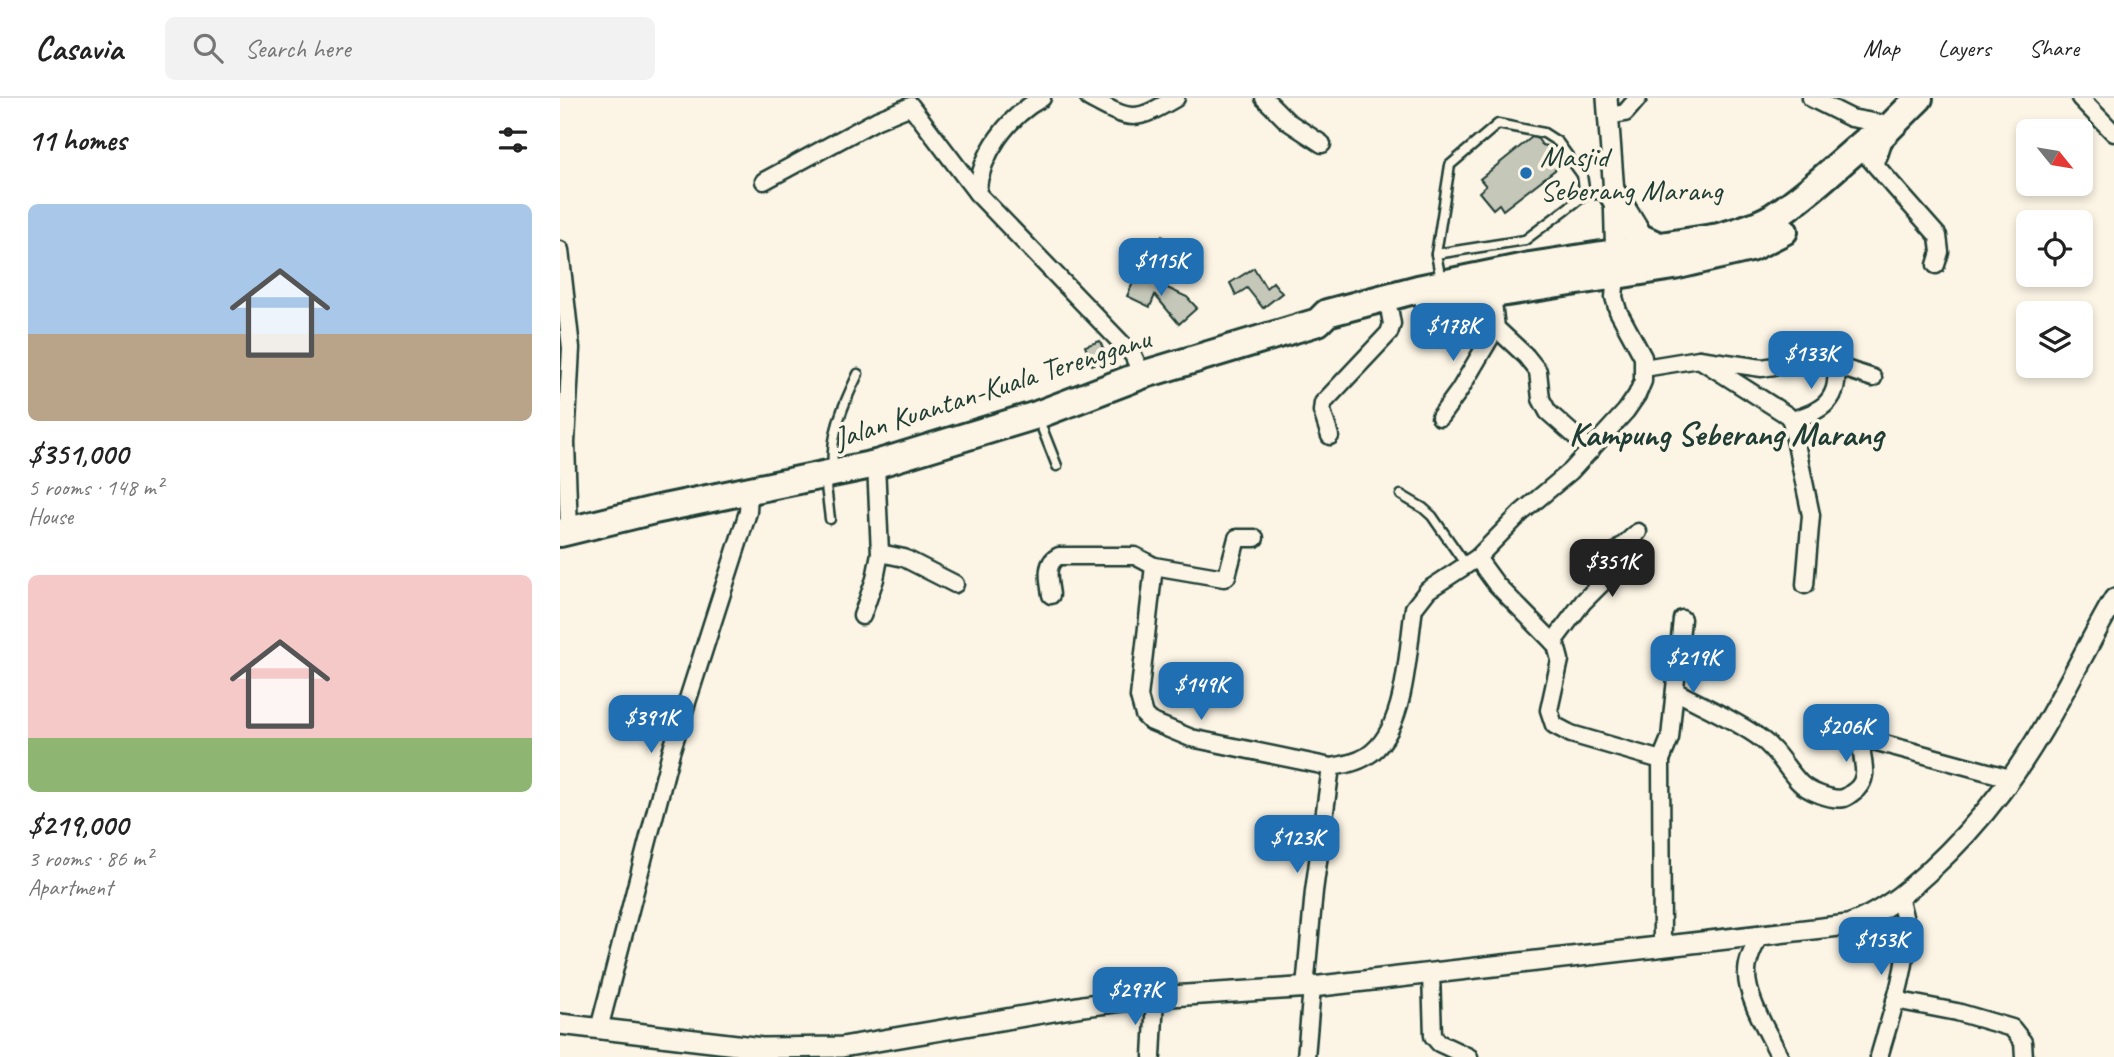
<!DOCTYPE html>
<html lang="en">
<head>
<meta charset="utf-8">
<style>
	body { margin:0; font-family:Caveat,sans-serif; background:#f2f2f2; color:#222; height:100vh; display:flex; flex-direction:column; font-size:26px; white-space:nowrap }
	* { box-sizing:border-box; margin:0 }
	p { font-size:23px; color:#767676 }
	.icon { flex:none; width:38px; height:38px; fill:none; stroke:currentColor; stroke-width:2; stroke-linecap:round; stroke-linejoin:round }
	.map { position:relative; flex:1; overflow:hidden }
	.panel { display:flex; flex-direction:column; background:#fff; width:560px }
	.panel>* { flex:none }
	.needle { width:46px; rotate:120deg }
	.controls { position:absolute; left:1456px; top:21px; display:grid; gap:14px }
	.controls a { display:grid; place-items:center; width:77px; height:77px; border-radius:10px; background:#fff; box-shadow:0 4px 10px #0003; font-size:35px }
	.price { position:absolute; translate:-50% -60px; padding:0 16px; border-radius:14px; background:#1f6fb2; color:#fff; font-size:23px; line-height:46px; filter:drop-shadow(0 2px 4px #0008) }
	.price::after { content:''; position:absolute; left:50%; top:42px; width:21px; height:16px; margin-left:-10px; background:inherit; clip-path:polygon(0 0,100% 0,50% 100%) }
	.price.active { background:#222; color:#fff }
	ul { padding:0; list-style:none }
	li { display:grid; align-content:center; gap:14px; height:371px; padding:0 28px }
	li span { display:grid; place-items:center; height:217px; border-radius:10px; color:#555 }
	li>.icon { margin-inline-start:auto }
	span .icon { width:126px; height:126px; fill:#fffc; stroke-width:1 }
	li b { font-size:30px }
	h2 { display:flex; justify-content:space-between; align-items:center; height:84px; padding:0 28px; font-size:30px }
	header { display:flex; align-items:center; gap:42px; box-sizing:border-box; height:98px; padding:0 35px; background:#fff; border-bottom:2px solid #e0e0e0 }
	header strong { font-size:33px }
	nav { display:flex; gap:38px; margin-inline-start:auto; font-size:24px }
	.search { width:490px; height:63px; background:#f2f2f2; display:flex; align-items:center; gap:18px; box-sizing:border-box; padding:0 24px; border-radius:10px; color:#767676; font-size:26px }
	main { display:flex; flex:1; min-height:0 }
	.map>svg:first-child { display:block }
	.building { fill:#c5c7b9; stroke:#1f3d34; stroke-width:2 }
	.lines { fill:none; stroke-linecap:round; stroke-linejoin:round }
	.service-casing { stroke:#1f3d34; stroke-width:13 }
	.minor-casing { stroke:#1f3d34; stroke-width:21 }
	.tertiary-casing { stroke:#1f3d34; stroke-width:24 }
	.trunk-casing { stroke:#1f3d34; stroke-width:32 }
	.service { stroke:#fcf5e5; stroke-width:8 }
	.minor { stroke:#fcf5e5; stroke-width:16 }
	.tertiary { stroke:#fcf5e5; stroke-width:19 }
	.trunk { stroke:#fcf5e5; stroke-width:26 }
	.poi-dot { fill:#1f6fb2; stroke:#fcf5e5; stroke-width:2.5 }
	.labels { text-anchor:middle; stroke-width:7; stroke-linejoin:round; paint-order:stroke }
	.poi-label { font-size:30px; fill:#1f3d34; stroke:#fcf5e5; text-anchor:start }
	.street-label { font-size:30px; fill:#1f3d34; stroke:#fcf5e5 }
	.quarter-label { font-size:33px; font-weight:bold; fill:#1f3d34; stroke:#fcf5e5 }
</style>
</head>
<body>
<header>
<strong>Casavia</strong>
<div class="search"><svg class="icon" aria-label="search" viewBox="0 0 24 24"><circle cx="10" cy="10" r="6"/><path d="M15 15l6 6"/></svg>Search here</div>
<nav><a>Map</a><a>Layers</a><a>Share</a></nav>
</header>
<main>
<section class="panel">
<h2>11 homes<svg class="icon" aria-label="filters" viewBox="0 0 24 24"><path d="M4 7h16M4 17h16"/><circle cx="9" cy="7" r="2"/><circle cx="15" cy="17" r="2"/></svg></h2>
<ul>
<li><span style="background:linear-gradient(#a9c7e8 60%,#b9a48a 0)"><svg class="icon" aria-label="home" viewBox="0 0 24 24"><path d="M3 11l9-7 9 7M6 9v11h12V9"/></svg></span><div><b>$351,000</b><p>5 rooms · 148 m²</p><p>House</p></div></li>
<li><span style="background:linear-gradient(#f6c9c9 75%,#8fb573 0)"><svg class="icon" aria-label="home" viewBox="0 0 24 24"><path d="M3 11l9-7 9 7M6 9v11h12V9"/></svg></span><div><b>$219,000</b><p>3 rooms · 86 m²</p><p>Apartment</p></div></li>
</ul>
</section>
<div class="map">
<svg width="1554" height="959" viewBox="0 0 1554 959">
	<rect width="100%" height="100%" fill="#fcf5e5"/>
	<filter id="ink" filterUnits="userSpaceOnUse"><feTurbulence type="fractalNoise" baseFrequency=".0143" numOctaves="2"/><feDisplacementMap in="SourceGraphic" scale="14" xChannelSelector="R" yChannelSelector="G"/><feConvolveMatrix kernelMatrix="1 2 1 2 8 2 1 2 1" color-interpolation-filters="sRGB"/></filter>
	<g filter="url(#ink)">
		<g class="building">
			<path d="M 972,39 L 978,41 L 982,47 L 993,49 L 992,59 L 1000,68 L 943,112 L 939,106 L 933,111 L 919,94 L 926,88 L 920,81 Z"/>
			<path d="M 602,138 L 639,159 L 627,180 L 590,159 Z"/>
			<path d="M 694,170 L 706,190 L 713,184 L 722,195 L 703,210 L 687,190 L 676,197 L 670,185 Z"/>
			<path d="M 577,176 L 627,199 L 637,210 L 619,226 L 595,197 L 590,209 L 567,198 Z"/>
			<path d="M 540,243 L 547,261 L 532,267 L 525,248 Z"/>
		</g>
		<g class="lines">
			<g class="service-casing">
				<g id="service">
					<path d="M 876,156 L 965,142 L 1025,97"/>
					<path d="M 881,182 L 876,156 L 890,67 L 938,26 L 984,35 L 998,44 L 1022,77 L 1025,97 L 1051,95"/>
					<path d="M 478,320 L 497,368"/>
					<path d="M 273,369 C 270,336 284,305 298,276"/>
					<path d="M 265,380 L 270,421"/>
					<path d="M 841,397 L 863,410 L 872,418 L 906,467"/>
				</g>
			</g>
			<g class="minor-casing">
				<g id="minor">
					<path d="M 482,0 C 447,19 421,56 417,95 L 573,257 L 582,277"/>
					<path d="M 529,0 C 572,23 573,25 616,0"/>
					<path d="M 704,0 L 727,23 L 762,46"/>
					<path d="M 1251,0 L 1291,20 L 1330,27"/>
					<path d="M 1520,0 L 1554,35"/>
					<path d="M 1049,18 L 1065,15 L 1078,0"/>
					<path d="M 1309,60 L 1378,138 L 1380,154 L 1376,167"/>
					<path d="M 204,83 L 317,22 L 351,8 L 417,95"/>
					<path d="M 0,152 L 11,250 L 6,345 L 9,433"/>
					<path d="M 932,196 L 936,230 L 966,258 L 978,273 L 981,301 L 988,314 L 1031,352"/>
					<path d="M 1139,261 L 1227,317 L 1231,322 L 1251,417 L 1245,487"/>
					<path d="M 1084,270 L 1139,261 L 1202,270 L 1239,264 L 1261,263 L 1313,280"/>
					<path d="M 880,319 L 899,293 L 936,230"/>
					<path d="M 1231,322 C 1262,314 1282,301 1275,266"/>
					<path d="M 770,338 L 762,313 L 763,305 L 829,235 L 832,226 L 830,215"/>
					<path d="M 320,455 L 344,460 L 395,486"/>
					<path d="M 917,460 L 936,486 L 996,547 L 1000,562 L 989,612 L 994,627 L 1011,636 L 1101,662 L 1102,849"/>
					<path d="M 594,468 L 579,599 L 584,617 L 590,623 L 631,640 L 771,669 C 783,667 796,665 807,658 C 847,633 847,553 854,510 L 868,492 L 917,460 L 961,415 L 1011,373 L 1066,313 L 1077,297 L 1083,283 L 1083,259 L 1058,213 L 1054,199 L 1056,178"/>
					<path d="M 491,497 C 489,482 484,465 499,458 L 575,458 L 594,468 L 664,480 L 667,478 L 677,440 L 695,440"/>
					<path d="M 302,518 L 315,481 L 320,455 L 316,366"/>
					<path d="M 993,544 L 1023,504 L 1045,482 L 1044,468 L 1048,461 L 1078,434"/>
					<path d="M 1115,593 C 1143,608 1174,621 1200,640 C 1217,652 1225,669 1239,684 C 1247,693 1272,703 1284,700 C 1289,698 1293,694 1297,691 C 1314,673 1294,656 1306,641 L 1450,680"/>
					<path d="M 1101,662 L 1110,640 L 1122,521"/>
					<path d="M 1200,837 C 1194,849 1187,862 1187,875 C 1186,900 1209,936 1220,959"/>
					<path d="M 871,876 L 873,938 L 879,945 L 909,959"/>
					<path d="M 745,890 L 754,793 L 771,669"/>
					<path d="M 1335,902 L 1397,914 L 1452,930 L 1463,944 L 1464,959"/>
					<path d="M 39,931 L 111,654 L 188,414 L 189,392"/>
					<path d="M 592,959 L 595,899"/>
					<path d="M 746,959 L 752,889"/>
					<path d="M 1319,959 C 1329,923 1347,873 1347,836 C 1346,823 1342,811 1339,799"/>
				</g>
			</g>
			<g class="tertiary-casing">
				<g id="tertiary">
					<path d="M 1047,0 L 1054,95 L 1056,166"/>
					<path d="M 0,926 L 202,950 L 282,949 L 523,908 L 595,899 L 752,889 L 1288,827 C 1320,816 1344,796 1368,774 C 1394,750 1419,723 1440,695 C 1486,636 1517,565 1554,501"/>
				</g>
			</g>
			<g class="trunk-casing">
				<g id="trunk">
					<path d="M 1314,55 L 1319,40 L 1359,0"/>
					<path d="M 1054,98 L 1079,139 L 1101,149"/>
					<path d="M 869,206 L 1114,168 L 1190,150 L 1224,133"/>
					<path d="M 0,435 L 94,412 L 316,366 L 477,317 L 582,277 L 758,224 L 767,215 L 858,191 L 970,168 L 1159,139 C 1177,134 1195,129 1211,120 C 1245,99 1275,69 1306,43 L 1319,40"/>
				</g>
			</g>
			<use href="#service" class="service"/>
			<use href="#minor" class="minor"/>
			<use href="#tertiary" class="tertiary"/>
			<use href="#trunk" class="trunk"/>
		</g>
	</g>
	<circle class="poi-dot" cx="966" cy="75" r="7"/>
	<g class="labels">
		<g class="poi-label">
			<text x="980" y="68">Masjid<tspan x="980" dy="34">Seberang Marang</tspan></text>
		</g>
		<g class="street-label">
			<text transform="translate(432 290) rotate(-18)" y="10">Jalan Kuantan-Kuala Terengganu</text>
		</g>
		<g class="quarter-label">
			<text x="1166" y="347">Kampung Seberang Marang</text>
		</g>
	</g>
</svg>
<div class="controls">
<a><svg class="needle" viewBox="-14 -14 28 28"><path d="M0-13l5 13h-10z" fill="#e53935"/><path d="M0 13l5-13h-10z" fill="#767676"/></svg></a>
<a><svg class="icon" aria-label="locate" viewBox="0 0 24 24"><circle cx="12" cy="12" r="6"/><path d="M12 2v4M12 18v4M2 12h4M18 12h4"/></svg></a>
<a><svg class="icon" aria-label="layers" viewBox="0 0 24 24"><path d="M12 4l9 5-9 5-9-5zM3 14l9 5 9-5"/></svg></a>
</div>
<b class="price" style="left:601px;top:200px">$115K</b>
<b class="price" style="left:893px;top:265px">$178K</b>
<b class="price" style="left:1251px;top:293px">$133K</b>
<b class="price active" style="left:1052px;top:501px">$351K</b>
<b class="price" style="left:1133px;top:597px">$219K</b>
<b class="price" style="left:641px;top:624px">$149K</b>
<b class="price" style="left:91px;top:657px">$391K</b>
<b class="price" style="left:1286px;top:666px">$206K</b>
<b class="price" style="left:737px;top:777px">$123K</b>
<b class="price" style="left:1321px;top:879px">$153K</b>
<b class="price" style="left:575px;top:929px">$297K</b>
</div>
</main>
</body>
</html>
